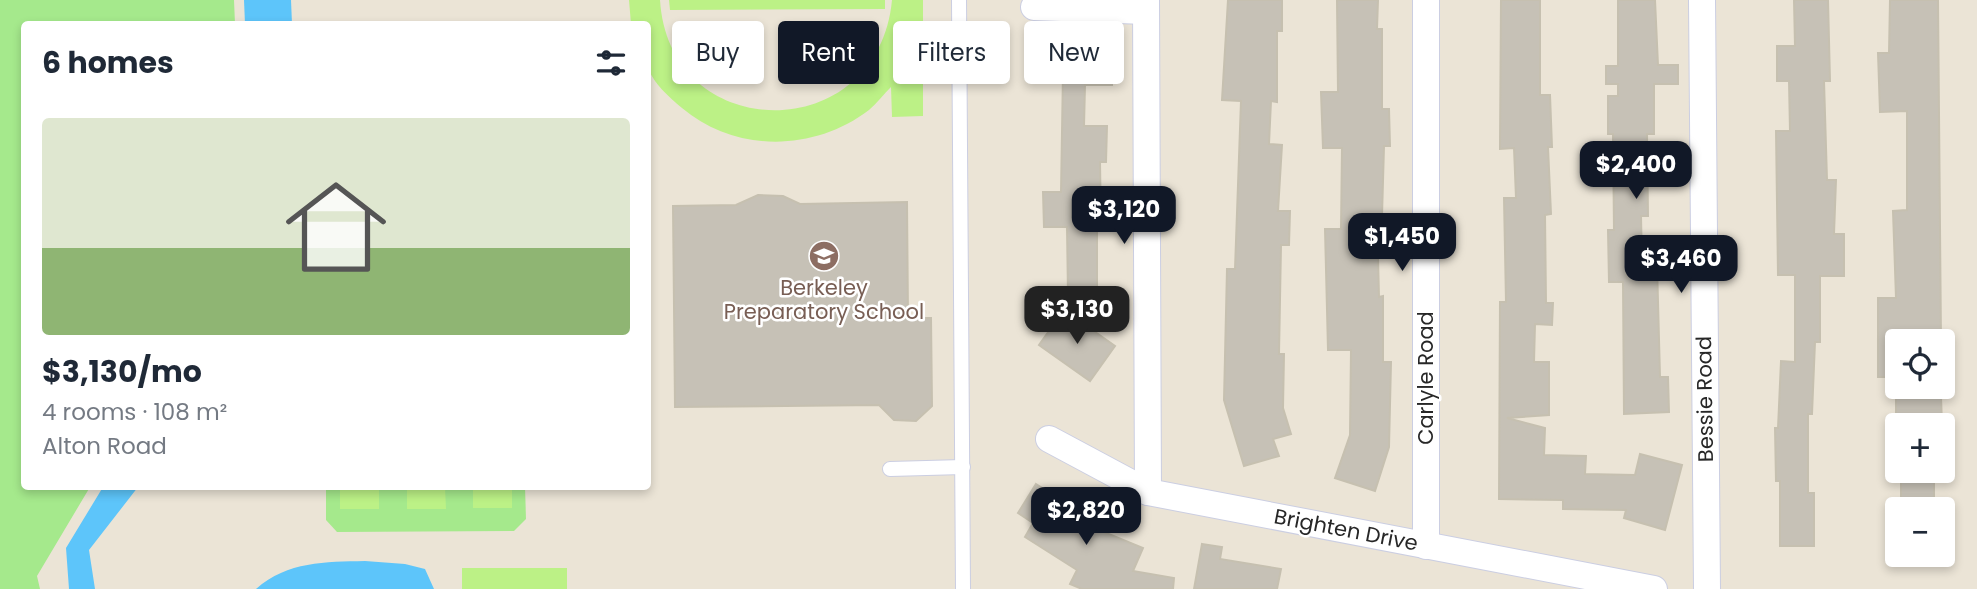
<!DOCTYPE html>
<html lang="en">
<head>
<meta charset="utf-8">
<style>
	body { margin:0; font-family:Poppins,sans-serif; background:#f2f2f3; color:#1f2937; height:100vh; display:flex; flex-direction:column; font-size:26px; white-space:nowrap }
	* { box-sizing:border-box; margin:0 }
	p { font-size:23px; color:#747a83 }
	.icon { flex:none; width:38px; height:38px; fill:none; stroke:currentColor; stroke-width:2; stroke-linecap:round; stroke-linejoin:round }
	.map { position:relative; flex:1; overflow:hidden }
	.drawer { position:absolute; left:21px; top:21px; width:630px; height:469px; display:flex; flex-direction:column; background:#fff; border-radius:7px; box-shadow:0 4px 10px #0003 }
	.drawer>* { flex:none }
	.banner { position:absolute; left:672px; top:21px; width:665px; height:63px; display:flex; gap:14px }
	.buttons { position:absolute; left:1885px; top:329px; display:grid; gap:14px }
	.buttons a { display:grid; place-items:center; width:70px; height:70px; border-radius:7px; background:#fff; box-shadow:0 4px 10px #0003; font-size:35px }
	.price { position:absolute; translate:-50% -60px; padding:0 16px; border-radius:14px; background:#111827; color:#fff; font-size:23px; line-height:46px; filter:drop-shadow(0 2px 4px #0008) }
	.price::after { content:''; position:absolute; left:50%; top:42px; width:21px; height:16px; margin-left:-10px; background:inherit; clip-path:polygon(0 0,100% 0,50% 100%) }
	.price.current { background:#222; color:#fff }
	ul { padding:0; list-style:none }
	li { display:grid; align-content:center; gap:14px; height:371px; padding:0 21px }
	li+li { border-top:2px solid #e0e1e3 }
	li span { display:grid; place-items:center; height:217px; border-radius:7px; color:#555 }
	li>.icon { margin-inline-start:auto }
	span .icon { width:126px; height:126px; fill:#fffc; stroke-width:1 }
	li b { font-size:30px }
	h2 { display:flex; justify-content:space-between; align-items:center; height:84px; padding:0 21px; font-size:30px }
	.pill { padding:0 24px; border-radius:7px; background:#fff; box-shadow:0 4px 10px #0003; font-size:24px; line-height:63px }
	.pill.current { background:#111827; color:#fff }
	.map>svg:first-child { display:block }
	.green { fill:#a5e98c }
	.pitch { fill:#bcf186 }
	.water { fill:#5dc5fa }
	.building { fill:#c6c1b6; stroke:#c6c0b0; stroke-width:2 }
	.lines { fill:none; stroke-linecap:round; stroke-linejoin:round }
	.service-casing { stroke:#cbcee2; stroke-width:16 }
	.minor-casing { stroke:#cbcee2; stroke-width:28 }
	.service { stroke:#fff; stroke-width:14 }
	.minor { stroke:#fff; stroke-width:26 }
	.labels { text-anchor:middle; stroke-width:5; stroke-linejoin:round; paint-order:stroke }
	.education-label { font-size:21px; fill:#785e54; stroke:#fff }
	.street-label { font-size:21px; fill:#272727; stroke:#fff }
</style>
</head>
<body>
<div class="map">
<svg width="1977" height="589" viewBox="0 0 1977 589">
	<rect width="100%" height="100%" fill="#ebe4d6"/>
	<g class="green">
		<path d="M 0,0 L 234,0 L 235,24 L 24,24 L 24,486 L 90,487 L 37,576 L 40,589 L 0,589 Z"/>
		<path d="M 326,487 L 525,487 L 526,519 L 514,531 L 337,532 L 326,520 Z"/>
	</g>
	<g class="pitch">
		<path d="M 629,0 L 660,0 C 669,146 878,148 892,0 L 923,0 L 923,116 L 892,117 L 891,87 C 884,94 877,103 869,110 C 814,152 735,153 682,108 C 670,98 652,82 648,67 C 645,55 648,38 648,24 L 631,24 Z"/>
		<path d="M 669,0 L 885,0 L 885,9 L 670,10 Z"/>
		<rect x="340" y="487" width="39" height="22"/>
		<path d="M 407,487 L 445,487 L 446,509 L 407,509 Z"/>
		<rect x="473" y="487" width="39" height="21"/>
		<rect x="462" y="568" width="105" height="21"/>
	</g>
	<g class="water">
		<path d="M 244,0 L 291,0 L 292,24 L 245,24 Z"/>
		<path d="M 103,487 L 138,487 L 89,550 L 95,589 L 69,589 L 66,548 Z"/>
		<path d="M 365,561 L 405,564 L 425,569 L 434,589 L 256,589 C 288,561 325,562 365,561 Z"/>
	</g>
	<g class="building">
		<path d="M 1228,0 L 1282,0 L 1282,31 L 1277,31 L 1277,102 L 1271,101 L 1269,144 L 1282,145 L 1278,211 L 1290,211 L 1289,245 L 1281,245 L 1279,354 L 1284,354 L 1283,408 L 1291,434 L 1273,439 L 1279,456 L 1244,466 L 1224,400 L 1227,269 L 1235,269 L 1241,101 L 1222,100 Z"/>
		<path d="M 1337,0 L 1378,0 L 1377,29 L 1382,29 L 1382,109 L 1389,109 L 1390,146 L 1384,146 L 1382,216 L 1377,216 L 1379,297 L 1383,296 L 1383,362 L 1391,362 L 1389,447 L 1375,491 L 1335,478 L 1350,435 L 1351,350 L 1328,350 L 1325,229 L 1341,229 L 1342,148 L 1323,148 L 1321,92 L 1338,92 Z"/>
		<path d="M 1501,0 L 1540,0 L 1540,95 L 1550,95 L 1552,147 L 1548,147 L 1551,214 L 1545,215 L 1546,303 L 1553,303 L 1552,325 L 1535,324 L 1534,362 L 1549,362 L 1549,415 L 1507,418 L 1545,428 L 1544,455 L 1586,456 L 1585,474 L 1635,475 L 1640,454 L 1682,465 L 1665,530 L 1624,518 L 1626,510 L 1563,509 L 1563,500 L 1499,499 L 1500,302 L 1506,302 L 1504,198 L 1516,198 L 1514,148 L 1500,149 Z"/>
		<path d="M 1618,0 L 1655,0 L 1658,65 L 1678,65 L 1678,84 L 1654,84 L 1654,134 L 1647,134 L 1648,216 L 1641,216 L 1642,264 L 1657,264 L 1660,377 L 1668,377 L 1669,412 L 1624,414 L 1623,282 L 1609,282 L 1608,230 L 1614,230 L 1613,134 L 1608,134 L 1608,96 L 1618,96 L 1618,84 L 1606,84 L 1606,66 L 1618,66 Z"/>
		<path d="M 1794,0 L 1828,0 L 1830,81 L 1824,81 L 1827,180 L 1836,180 L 1834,234 L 1844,234 L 1844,276 L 1820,276 L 1820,342 L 1815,342 L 1812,414 L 1808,414 L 1808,493 L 1814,493 L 1814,546 L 1780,546 L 1780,481 L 1776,481 L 1775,428 L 1778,428 L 1781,361 L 1795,362 L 1795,275 L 1778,275 L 1776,131 L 1790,131 L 1789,81 L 1777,81 L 1777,46 L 1795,46 Z"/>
		<path d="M 1890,0 L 1938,0 L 1941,341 L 1897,341 L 1897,377 L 1878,377 L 1878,298 L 1896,298 L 1893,211 L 1907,210 L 1907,111 L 1880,112 L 1878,53 L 1889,53 Z"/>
		<path d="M 1059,43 L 1113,43 L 1112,85 L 1085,85 L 1084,126 L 1107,126 L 1106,162 L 1100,162 L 1101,227 L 1097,227 L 1097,294 L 1068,295 L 1067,227 L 1044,227 L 1043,192 L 1061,192 L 1063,72 L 1058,72 Z"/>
		<path d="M 758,195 L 783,196 L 800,204 L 907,202 L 908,318 L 931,318 L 932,406 L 916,421 L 894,420 L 879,405 L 675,407 L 673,206 L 736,205 Z"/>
		<path d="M 1064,310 L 1115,346 L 1090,381 L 1039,345 Z"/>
		<path d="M 1941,396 L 1942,425 L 1896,425 L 1896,397 Z"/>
		<rect x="1901" y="477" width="33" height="32"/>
		<path d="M 1036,484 L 1082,513 L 1077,521 L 1143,548 L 1133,571 L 1174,578 L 1173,589 L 1082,589 L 1070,584 L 1077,570 L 1025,537 L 1033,523 L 1018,513 Z"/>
		<path d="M 1202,544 L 1222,547 L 1220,559 L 1281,569 L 1277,589 L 1194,589 Z"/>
	</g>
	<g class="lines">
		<g class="service-casing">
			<g id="service">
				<path d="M 959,0 L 963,589"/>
				<path d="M 890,469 L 963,467"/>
			</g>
		</g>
		<g class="minor-casing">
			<g id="minor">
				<path d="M 1146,0 L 1148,492"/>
				<path d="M 1702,0 L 1707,589"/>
				<path d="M 1034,7 L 1146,11"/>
				<path d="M 1049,439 L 1148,492 L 1654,589"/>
				<path d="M 1426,546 L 1426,0"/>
			</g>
		</g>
		<use href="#service" class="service"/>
		<use href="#minor" class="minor"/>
	</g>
	<defs>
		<g id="school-disc" transform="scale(1.575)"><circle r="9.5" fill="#8d6e63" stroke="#fff"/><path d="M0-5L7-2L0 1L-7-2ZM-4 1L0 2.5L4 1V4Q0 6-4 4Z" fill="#fff"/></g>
	</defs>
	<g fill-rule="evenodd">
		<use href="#school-disc" x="824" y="256"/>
	</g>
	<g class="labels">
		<g class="education-label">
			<text x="824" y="295">Berkeley<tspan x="824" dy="24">Preparatory School</tspan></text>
		</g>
		<g class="street-label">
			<text transform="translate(1426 378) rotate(-90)" y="7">Carlyle Road</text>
			<text transform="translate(1705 399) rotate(-91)" y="7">Bessie Road</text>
			<text transform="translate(1346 530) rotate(11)" y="7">Brighten Drive</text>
		</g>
	</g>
</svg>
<div class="buttons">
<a><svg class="icon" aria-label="locate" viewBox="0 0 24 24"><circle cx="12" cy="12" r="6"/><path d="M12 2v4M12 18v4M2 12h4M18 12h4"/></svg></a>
<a>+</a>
<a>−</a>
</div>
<b class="price" style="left:1636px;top:201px">$2,400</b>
<b class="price" style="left:1124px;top:246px">$3,120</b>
<b class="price" style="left:1402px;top:273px">$1,450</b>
<b class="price" style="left:1681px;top:295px">$3,460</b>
<b class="price current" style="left:1077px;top:346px">$3,130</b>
<b class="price" style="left:1086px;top:547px">$2,820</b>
<div class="banner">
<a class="pill">Buy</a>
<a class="pill current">Rent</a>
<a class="pill">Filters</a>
<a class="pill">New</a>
</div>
<section class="drawer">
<h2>6 homes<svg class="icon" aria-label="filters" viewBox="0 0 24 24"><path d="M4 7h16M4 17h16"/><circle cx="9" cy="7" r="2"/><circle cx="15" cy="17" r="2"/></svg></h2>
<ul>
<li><span style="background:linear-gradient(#dfe7d0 60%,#8fb573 0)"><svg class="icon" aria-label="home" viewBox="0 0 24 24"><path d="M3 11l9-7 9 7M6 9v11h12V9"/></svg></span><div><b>$3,130/mo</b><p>4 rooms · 108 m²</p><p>Alton Road</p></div></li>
</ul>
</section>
</div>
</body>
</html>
